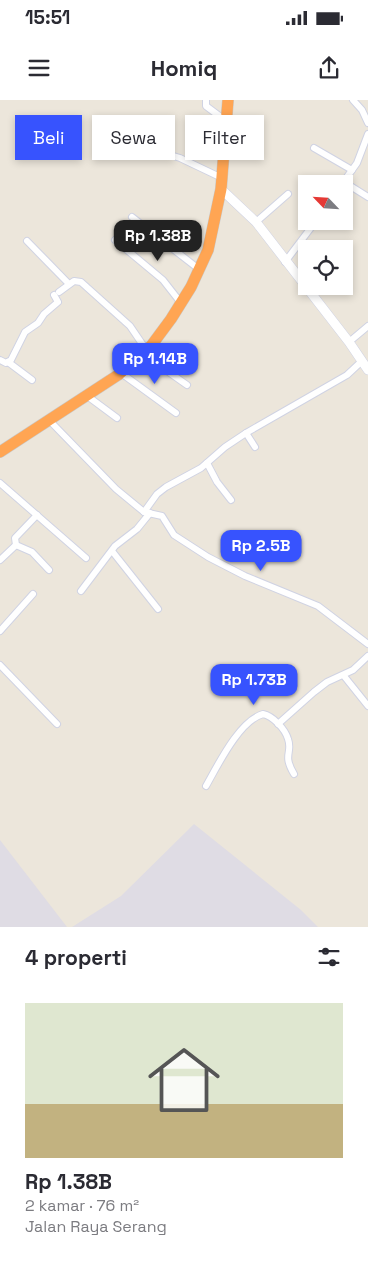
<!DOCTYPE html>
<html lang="id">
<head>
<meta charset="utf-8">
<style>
	body { margin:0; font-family:"Space Grotesk",sans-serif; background:#f7f7f7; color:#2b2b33; height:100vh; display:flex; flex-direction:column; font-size:19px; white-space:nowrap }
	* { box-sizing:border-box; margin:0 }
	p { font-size:16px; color:#7c7c81 }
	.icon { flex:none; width:28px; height:28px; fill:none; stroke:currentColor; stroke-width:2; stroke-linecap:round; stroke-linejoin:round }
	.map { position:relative; height:827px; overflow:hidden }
	.side { display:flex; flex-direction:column; background:#fff; flex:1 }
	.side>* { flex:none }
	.top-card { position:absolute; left:15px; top:15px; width:339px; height:45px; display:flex; gap:10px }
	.needle { width:32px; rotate:295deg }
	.fabs { position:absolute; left:298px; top:75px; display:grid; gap:10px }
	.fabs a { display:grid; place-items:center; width:55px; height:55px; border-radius:0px; background:#fff; box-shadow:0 2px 8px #0003; font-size:25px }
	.price { position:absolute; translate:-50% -42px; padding:0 11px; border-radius:10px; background:#3753fe; color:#fff; font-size:16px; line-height:32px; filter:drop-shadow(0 1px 2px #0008) }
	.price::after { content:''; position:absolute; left:50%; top:30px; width:15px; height:11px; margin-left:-8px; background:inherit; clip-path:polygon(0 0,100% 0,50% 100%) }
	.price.current { background:#222; color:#fff }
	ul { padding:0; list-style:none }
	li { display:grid; align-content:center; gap:10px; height:265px; padding:0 25px }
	li span { display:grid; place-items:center; height:155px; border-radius:0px; color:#555 }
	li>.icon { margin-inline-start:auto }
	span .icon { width:90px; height:90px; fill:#fffc; stroke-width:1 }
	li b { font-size:21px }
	h2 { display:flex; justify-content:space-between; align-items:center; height:60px; padding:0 25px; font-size:21px }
	.tag { padding:0 18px; border-radius:0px; background:#fff; box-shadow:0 2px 8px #0003; font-size:18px; line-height:45px }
	.tag.current { background:#3753fe; color:#fff }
	.status { display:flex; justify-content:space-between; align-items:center; height:35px; padding:0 25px; background:#fff; direction:ltr }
	.status svg { height:14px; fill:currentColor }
	header { display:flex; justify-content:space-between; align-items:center; height:65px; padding:0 25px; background:#fff; font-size:22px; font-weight:600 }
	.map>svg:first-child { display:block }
	.industrial { fill:#dfdce4 }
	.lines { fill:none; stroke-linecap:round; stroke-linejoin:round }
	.street-casing { stroke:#d0d3e3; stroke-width:8 }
	.secondary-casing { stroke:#d0d3e3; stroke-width:10 }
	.highway-casing { stroke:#c8c8c8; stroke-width:12 }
	.street { stroke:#fff; stroke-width:6 }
	.secondary { stroke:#fff; stroke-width:9 }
	.highway { stroke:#ffa553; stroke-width:11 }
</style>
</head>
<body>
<div class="status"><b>15:51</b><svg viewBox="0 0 49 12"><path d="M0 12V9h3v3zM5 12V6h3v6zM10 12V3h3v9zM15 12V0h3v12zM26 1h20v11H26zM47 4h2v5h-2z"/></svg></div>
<header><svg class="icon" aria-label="menu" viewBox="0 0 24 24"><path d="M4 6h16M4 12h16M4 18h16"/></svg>Homiq<svg class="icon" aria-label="share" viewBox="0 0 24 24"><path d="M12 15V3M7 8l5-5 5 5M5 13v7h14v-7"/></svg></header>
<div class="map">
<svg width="368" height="827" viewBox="0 0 368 827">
	<rect width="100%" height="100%" fill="#ece6db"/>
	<g class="industrial">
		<path d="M 194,724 L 301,810 L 318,827 L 72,827 L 121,796 Z"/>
		<path d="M 0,740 L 67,827 L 0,827 Z"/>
	</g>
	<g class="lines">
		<g class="street-casing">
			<g id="street">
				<path d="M 206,0 L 206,6 L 226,21"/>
				<path d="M 353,0 L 362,10 L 368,23"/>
				<path d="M 144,47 L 180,58 L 222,78"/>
				<path d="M 314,48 L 352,70"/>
				<path d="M 344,82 L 368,97"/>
				<path d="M 342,84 L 357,63 L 368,34"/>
				<path d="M 132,117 L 200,170"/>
				<path d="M 256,122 L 288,94"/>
				<path d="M 115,140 L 163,180 L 181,203"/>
				<path d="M 27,141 L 69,184"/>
				<path d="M 285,162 L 316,121"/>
				<path d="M 59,192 L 74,181 L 81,182 L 130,226 L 147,251"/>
				<path d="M 349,242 L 368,226"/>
				<path d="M 143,254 L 187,285"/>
				<path d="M 0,260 L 6,263 L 11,260 L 25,232 L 38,223 L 44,214 L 58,202 L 54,195"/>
				<path d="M 8,262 L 32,280"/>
				<path d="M 121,273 L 176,313"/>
				<path d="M 86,295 L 117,318"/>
				<path d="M 49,320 L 116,389 L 144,412 L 162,416 L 174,435 L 208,457 L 245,476 L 318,506 L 368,544"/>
				<path d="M 246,333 L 255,347"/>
				<path d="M 207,363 L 217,382 L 231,400"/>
				<path d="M 0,383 L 86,458"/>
				<path d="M 144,412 L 157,394 L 166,387 L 201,368 L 225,347 L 246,333 L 347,275 L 362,261"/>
				<path d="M 16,445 L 15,438 L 37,415"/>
				<path d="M 112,451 L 158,509"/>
				<path d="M 0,460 L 16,445 L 32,452 L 49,470"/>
				<path d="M 81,491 L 115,446 L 137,429 L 150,413"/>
				<path d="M 0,531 L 33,494"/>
				<path d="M 0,565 L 57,624"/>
				<path d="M 344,576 L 368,606"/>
				<path d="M 278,624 L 314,592 L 327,582 L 353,570 L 368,556"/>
				<path d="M 206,686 C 218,665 239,621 263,614 C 273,616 285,629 288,639 C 293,653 282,654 294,674"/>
			</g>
		</g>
		<g class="secondary-casing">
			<path id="secondary" d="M 221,89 L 256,122 L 349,242 L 368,270"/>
		</g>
		<g class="highway-casing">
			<path id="highway" d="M 0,352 L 118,275 L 151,246 L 171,219 L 191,187 L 208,150 L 221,89 L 228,0"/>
		</g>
		<use href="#street" class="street"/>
		<use href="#secondary" class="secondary"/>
		<use href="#highway" class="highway"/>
	</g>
</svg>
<div class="fabs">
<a><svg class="needle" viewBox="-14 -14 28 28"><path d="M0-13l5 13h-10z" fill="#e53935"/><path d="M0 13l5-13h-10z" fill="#7c7c81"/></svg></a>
<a><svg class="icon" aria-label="locate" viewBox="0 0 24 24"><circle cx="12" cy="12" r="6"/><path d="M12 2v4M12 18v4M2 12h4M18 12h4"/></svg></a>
</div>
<b class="price current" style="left:158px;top:162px">Rp 1.38B</b>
<b class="price" style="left:155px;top:285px">Rp 1.14B</b>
<b class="price" style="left:261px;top:472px">Rp 2.5B</b>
<b class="price" style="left:254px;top:606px">Rp 1.73B</b>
<div class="top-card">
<a class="tag current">Beli</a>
<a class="tag">Sewa</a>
<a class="tag">Filter</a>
</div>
</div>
<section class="side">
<h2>4 properti<svg class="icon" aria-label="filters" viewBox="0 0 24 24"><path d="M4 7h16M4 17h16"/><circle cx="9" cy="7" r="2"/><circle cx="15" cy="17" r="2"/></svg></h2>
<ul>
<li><span style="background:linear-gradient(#dfe7d0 65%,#c2b280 0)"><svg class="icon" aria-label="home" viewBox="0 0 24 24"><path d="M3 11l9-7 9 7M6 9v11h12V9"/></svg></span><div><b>Rp 1.38B</b><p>2 kamar · 76 m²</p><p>Jalan Raya Serang</p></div></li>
</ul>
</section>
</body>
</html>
